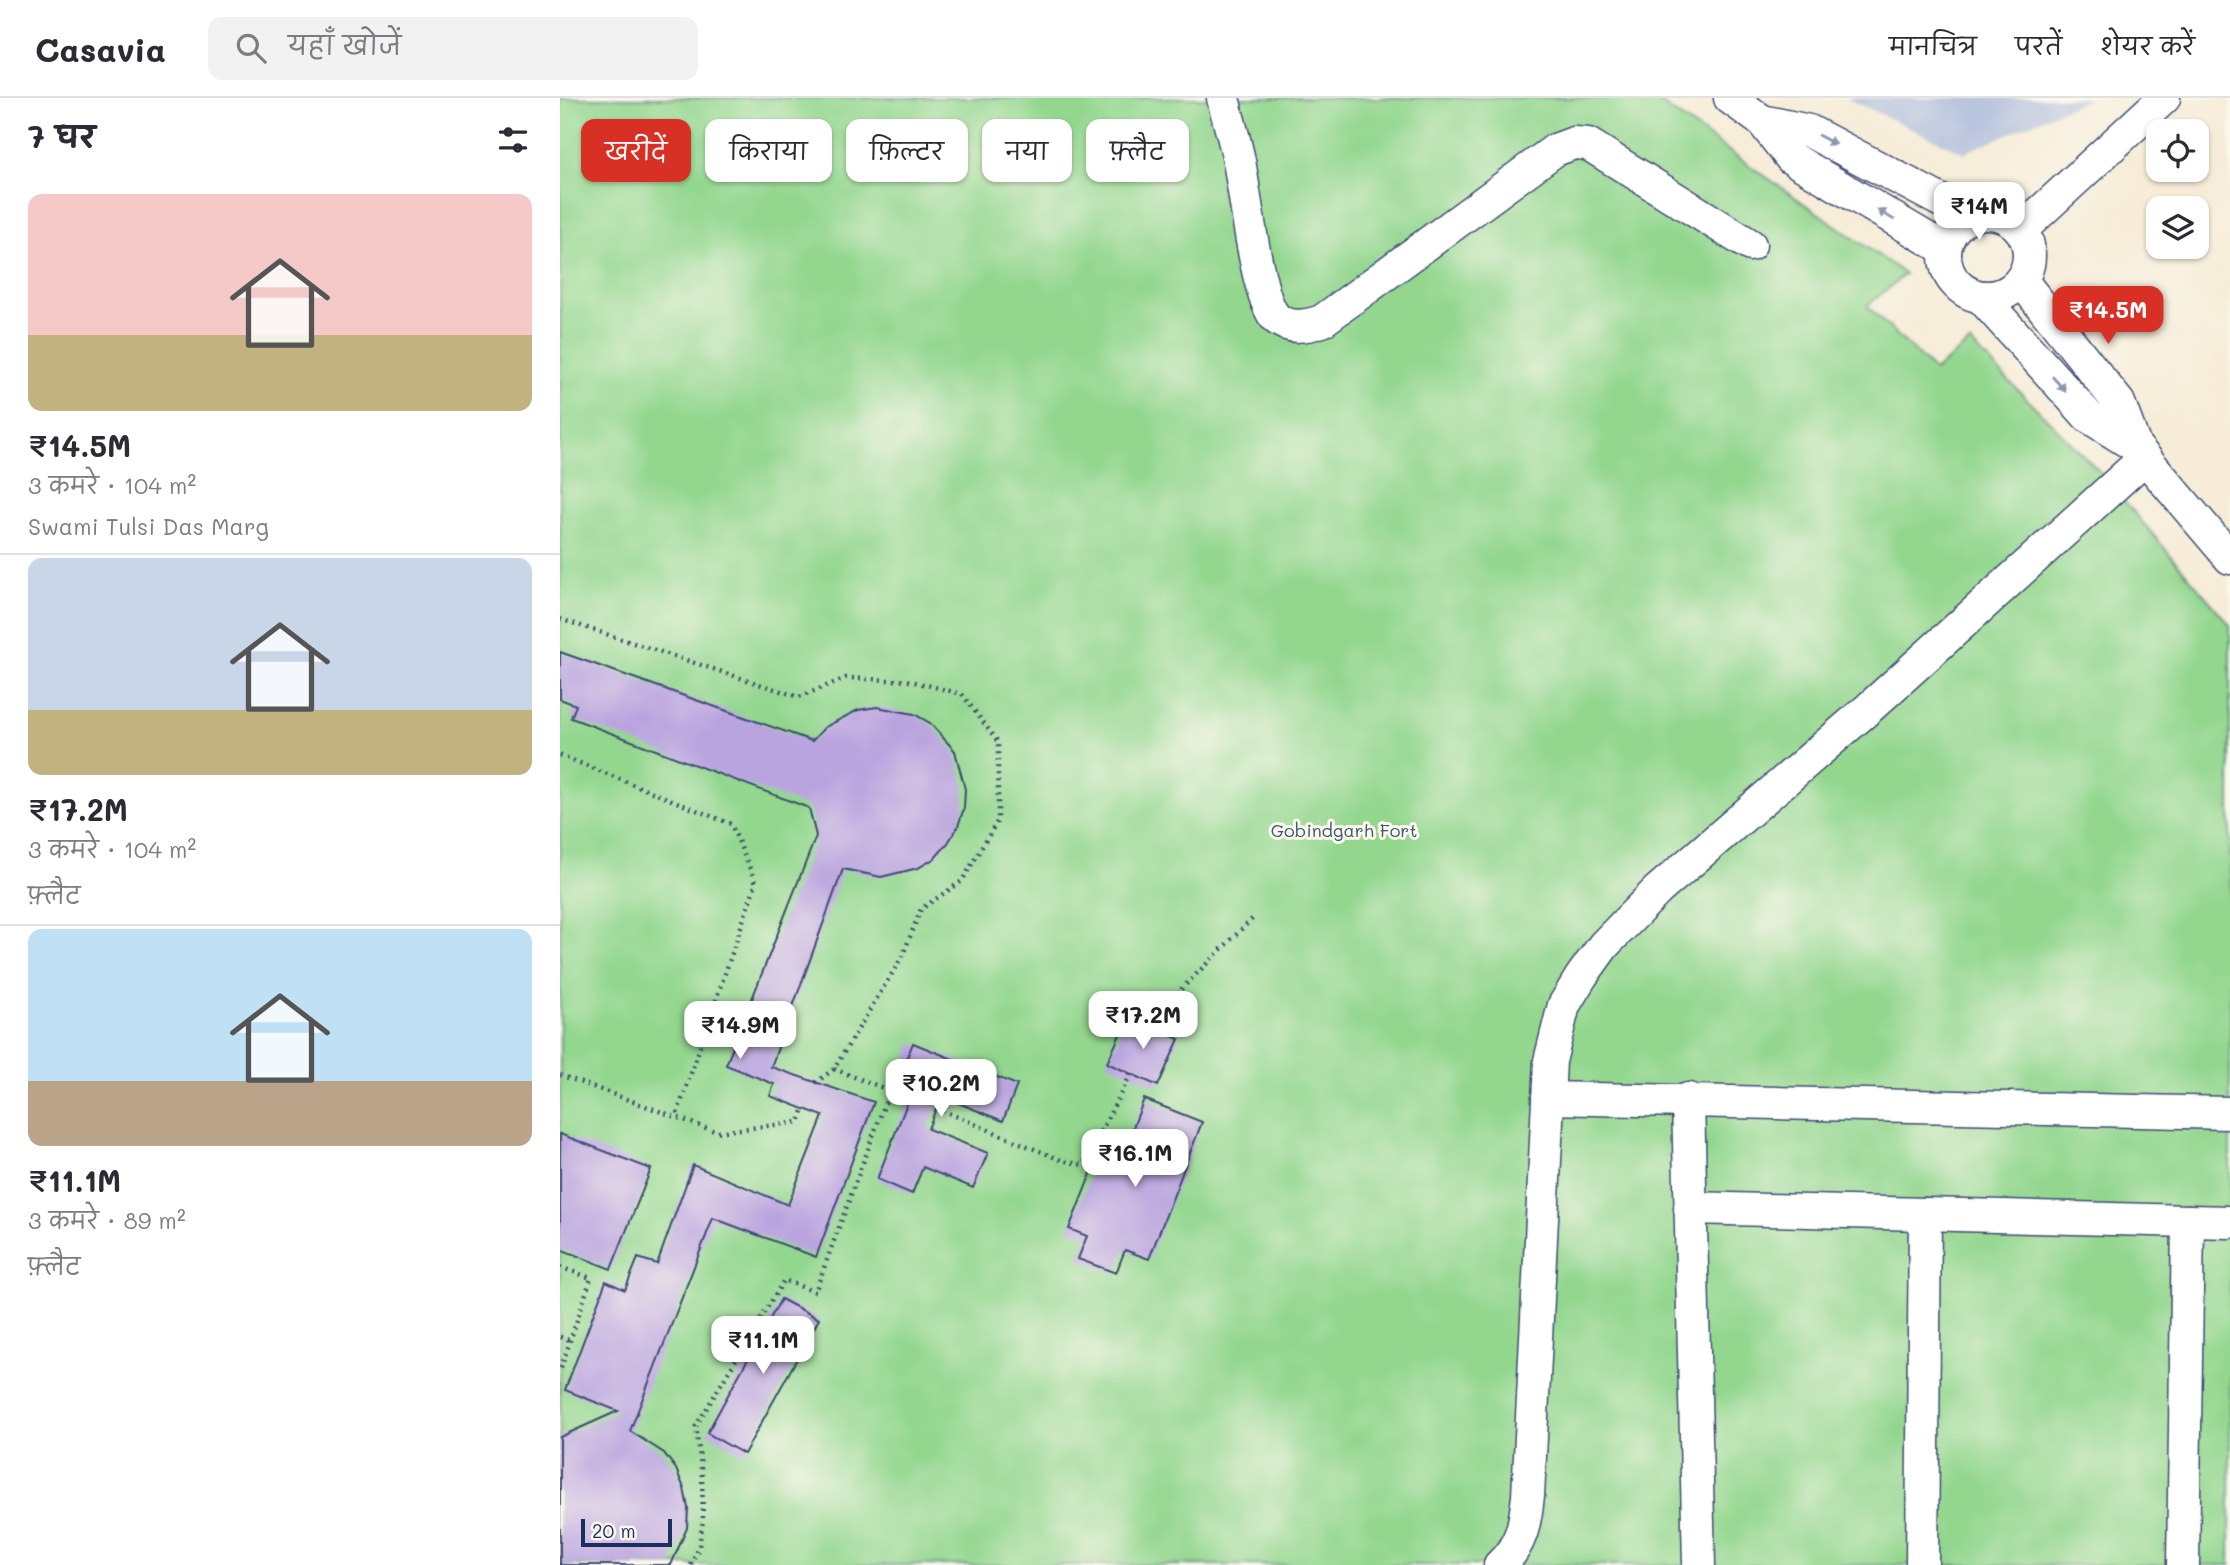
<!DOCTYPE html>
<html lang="hi">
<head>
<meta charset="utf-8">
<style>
	body { margin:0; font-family:Mali,"Playpen Sans Deva",sans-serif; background:#f2f2f3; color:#2b2b33; height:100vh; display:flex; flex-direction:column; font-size:26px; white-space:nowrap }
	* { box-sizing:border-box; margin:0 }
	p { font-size:23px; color:#7c7c81 }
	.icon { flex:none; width:38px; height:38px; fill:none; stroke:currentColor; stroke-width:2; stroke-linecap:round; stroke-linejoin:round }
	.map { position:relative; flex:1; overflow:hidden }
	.panel { display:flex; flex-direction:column; background:#fff; width:560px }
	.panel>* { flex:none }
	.guide { position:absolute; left:21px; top:21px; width:665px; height:63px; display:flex; gap:14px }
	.tools { position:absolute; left:1586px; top:21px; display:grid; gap:14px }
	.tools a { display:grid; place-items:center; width:63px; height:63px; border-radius:14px; background:#fff; box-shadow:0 2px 5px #0004; font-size:35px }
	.scale { position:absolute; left:21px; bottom:18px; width:91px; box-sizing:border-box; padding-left:7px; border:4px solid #1b2f5e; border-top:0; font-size:19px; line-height:24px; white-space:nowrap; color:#1b2f5e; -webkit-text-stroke:5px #fbf7ec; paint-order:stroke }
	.price { position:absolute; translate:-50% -60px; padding:0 16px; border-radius:14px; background:#fff; color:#222; font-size:23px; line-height:46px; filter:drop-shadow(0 2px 4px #0008) }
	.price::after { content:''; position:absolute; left:50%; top:42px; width:21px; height:16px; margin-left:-10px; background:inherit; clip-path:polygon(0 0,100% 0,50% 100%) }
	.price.current { background:#d93025; color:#fff }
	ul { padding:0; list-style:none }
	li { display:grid; align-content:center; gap:14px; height:371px; padding:0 28px }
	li+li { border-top:2px solid #e1e1e2 }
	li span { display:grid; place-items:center; height:217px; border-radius:14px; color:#555 }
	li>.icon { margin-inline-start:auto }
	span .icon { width:126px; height:126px; fill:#fffc; stroke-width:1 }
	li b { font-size:30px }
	h2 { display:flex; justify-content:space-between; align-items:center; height:84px; padding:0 28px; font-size:30px }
	.pill { padding:0 24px; border-radius:14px; background:#fff; box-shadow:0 2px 5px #0004; font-size:24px; line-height:63px }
	.pill.current { background:#d93025; color:#fff }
	header { display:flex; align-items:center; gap:42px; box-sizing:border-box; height:98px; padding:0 35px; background:#fff; border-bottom:2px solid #e1e1e2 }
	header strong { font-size:33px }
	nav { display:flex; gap:38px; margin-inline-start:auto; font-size:24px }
	.search { width:490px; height:63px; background:#f2f2f3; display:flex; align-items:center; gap:18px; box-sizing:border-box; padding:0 24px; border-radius:14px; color:#7c7c81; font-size:26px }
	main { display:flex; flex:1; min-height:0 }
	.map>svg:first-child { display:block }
	.industrial { fill:#b9c5de }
	.green { fill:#93d78f; stroke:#578376; stroke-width:2 }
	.building { fill:#baa4df }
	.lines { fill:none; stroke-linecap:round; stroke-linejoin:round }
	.minor-casing { stroke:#3c4b70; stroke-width:35 }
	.path { stroke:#3c4b70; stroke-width:4.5; stroke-dasharray:2 5; stroke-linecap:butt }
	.minor { stroke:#fff; stroke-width:32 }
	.oneway { fill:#8d97ae }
	.labels { text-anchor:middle; stroke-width:6; stroke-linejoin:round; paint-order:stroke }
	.park-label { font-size:18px; fill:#39596a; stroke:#fbf7ec }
</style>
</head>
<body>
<header>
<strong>Casavia</strong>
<div class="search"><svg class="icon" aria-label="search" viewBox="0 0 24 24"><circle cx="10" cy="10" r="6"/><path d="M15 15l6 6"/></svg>यहाँ खोजें</div>
<nav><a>मानचित्र</a><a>परतें</a><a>शेयर करें</a></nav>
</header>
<main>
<section class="panel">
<h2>7 घर<svg class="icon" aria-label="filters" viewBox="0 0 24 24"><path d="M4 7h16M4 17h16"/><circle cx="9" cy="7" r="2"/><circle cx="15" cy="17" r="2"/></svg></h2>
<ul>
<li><span style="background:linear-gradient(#f6c9c9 65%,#c2b280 0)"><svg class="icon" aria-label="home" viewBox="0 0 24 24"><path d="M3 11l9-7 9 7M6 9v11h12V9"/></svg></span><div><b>₹14.5M</b><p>3 कमरे · 104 m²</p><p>Swami Tulsi Das Marg</p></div></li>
<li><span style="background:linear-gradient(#c9d6e8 70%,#c2b280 0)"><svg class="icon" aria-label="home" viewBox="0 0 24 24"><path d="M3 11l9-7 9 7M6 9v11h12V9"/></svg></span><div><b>₹17.2M</b><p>3 कमरे · 104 m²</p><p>फ़्लैट</p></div></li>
<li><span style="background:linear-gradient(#bfe0f5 70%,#b9a48a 0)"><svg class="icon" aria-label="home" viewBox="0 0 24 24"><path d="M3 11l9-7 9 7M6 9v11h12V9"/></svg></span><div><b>₹11.1M</b><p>3 कमरे · 89 m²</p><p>फ़्लैट</p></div></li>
</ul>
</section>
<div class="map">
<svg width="1670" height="1467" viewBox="0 0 1670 1467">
	<rect width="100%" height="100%" fill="#fbf7ec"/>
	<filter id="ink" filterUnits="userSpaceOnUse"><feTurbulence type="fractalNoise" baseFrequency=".0143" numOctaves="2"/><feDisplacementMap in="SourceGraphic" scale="14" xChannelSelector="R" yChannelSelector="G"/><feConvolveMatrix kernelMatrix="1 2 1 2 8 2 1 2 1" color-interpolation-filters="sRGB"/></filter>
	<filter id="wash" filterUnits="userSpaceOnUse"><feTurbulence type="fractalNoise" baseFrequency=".00686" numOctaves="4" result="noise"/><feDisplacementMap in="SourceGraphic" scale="28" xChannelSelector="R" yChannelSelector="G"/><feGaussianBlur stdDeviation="1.57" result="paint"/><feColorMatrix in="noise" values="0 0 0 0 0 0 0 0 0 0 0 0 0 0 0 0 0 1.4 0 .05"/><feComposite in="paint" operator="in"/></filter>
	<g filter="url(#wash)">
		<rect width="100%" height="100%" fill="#f6ecd7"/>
		<path class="industrial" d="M 1286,0 L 1530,0 L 1404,55 Z"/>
		<path class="green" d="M 0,0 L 1093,0 L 1345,176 L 1307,208 L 1374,273 L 1410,244 L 1538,372 L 1670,527 L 1670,1467 L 0,1467 Z"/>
		<g id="blocks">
			<g class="building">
				<path d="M 0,554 L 252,643 L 265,629 L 298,612 L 317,609 L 354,616 L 370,625 L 395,653 L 405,691 L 404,710 L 398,728 L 388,745 L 375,760 L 358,770 L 321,779 L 283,771 L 211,969 L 314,1004 L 256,1159 L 153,1120 L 70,1333 L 104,1355 L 116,1371 L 124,1390 L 128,1410 L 127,1430 L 111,1467 L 0,1467 L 0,1339 L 58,1313 L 5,1292 L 46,1183 L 65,1192 L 78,1160 L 97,1166 L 133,1067 L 228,1107 L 263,1018 L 210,998 L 214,986 L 166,967 L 256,738 L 249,710 L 11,620 L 16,607 L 0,601 Z"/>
				<path d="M 568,919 L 619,941 L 598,988 L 547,965 Z"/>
				<path d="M 353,945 L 457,987 L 443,1023 L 381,998 L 368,1031 L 428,1055 L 413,1090 L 363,1069 L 352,1096 L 317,1081 L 354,988 L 338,981 Z"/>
				<path d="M 584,1001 L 642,1024 L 589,1161 L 565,1152 L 556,1175 L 518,1161 L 527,1138 L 509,1131 L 534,1068 L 555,1076 Z"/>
				<path d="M 0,1036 L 91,1071 L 51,1171 L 0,1151 Z"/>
				<path d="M 221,1201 L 259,1221 L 184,1356 L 147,1335 Z"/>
			</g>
		</g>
	</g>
	<g filter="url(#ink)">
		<use href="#blocks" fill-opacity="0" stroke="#3c4b70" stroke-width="2"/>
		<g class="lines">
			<g class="minor-casing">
				<g id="minor">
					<path d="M 663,0 C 668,21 675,42 679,63 C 685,93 697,202 716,220 C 729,232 747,228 762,223 L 995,52 L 1014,45 L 1028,46 L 1190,147"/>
					<path d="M 1170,0 L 1202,23 L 1231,60 L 1385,151"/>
					<path d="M 1202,23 L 1249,33 L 1410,118"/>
					<circle cx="1427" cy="157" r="42"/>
					<path d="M 1461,132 L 1604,0"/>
					<path d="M 1461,182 L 1559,305 L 1575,348"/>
					<path d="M 1421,199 L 1529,319 L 1575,348 L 1670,460"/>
					<path d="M 988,1000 L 1670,1015"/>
					<path d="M 1128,1001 L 1139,1467"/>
					<path d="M 1130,1110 L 1670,1124"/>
					<path d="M 940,1467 C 962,1447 965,1425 968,1398 L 990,963 L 1004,907 L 1021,879 L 1044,847 L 1098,792 L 1308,611 L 1585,360"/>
					<path d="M 1362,1467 L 1365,1116"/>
					<path d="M 1623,1467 L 1628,1123"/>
				</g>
			</g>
			<g class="path">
				<path d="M 0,521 L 239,599 L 286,580 L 351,583 L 402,596 L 438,644 L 438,722 L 402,783 L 361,811 L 342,859 L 274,971 L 254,986"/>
				<path d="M 0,657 L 171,726 L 196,785 L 116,1019"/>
				<path d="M 591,929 L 597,915 L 694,819"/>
				<path d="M 274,971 L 349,1000"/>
				<path d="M 0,977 L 157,1034 L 239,1024 L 244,1010"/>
				<path d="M 376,1010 L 501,1062 L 523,1067 L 571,976"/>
				<path d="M 0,1169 L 31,1180 L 0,1273"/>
				<path d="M 0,1239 L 10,1242"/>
				<path d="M 131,1467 L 139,1449 L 143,1422 L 142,1378 L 136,1328 L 224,1182 L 255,1194 L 330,992"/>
			</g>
			<use href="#minor" class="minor"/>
		</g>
		<defs><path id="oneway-solid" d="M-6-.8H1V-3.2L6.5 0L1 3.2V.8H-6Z" transform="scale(1.75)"/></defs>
		<g class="oneway">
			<use href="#oneway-solid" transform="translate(1267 42) rotate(28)"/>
			<use href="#oneway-solid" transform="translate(1326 117) rotate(-149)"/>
			<use href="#oneway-solid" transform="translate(1499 286) rotate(48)"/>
		</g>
	</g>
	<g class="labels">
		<g class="park-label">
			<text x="784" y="739">Gobindgarh Fort</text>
		</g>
	</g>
</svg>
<div class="tools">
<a><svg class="icon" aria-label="locate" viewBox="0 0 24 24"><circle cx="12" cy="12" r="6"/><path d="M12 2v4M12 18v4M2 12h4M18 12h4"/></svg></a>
<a><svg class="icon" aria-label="layers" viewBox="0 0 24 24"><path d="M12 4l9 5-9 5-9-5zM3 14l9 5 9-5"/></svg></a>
</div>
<div class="scale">20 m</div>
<b class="price" style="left:1419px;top:144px">₹14M</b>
<b class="price current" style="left:1548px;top:248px">₹14.5M</b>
<b class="price" style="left:583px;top:953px">₹17.2M</b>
<b class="price" style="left:180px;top:963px">₹14.9M</b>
<b class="price" style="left:381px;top:1021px">₹10.2M</b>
<b class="price" style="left:575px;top:1091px">₹16.1M</b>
<b class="price" style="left:203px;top:1278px">₹11.1M</b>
<div class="guide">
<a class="pill current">खरीदें</a>
<a class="pill">किराया</a>
<a class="pill">फ़िल्टर</a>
<a class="pill">नया</a>
<a class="pill">फ़्लैट</a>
</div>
</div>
</main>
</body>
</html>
